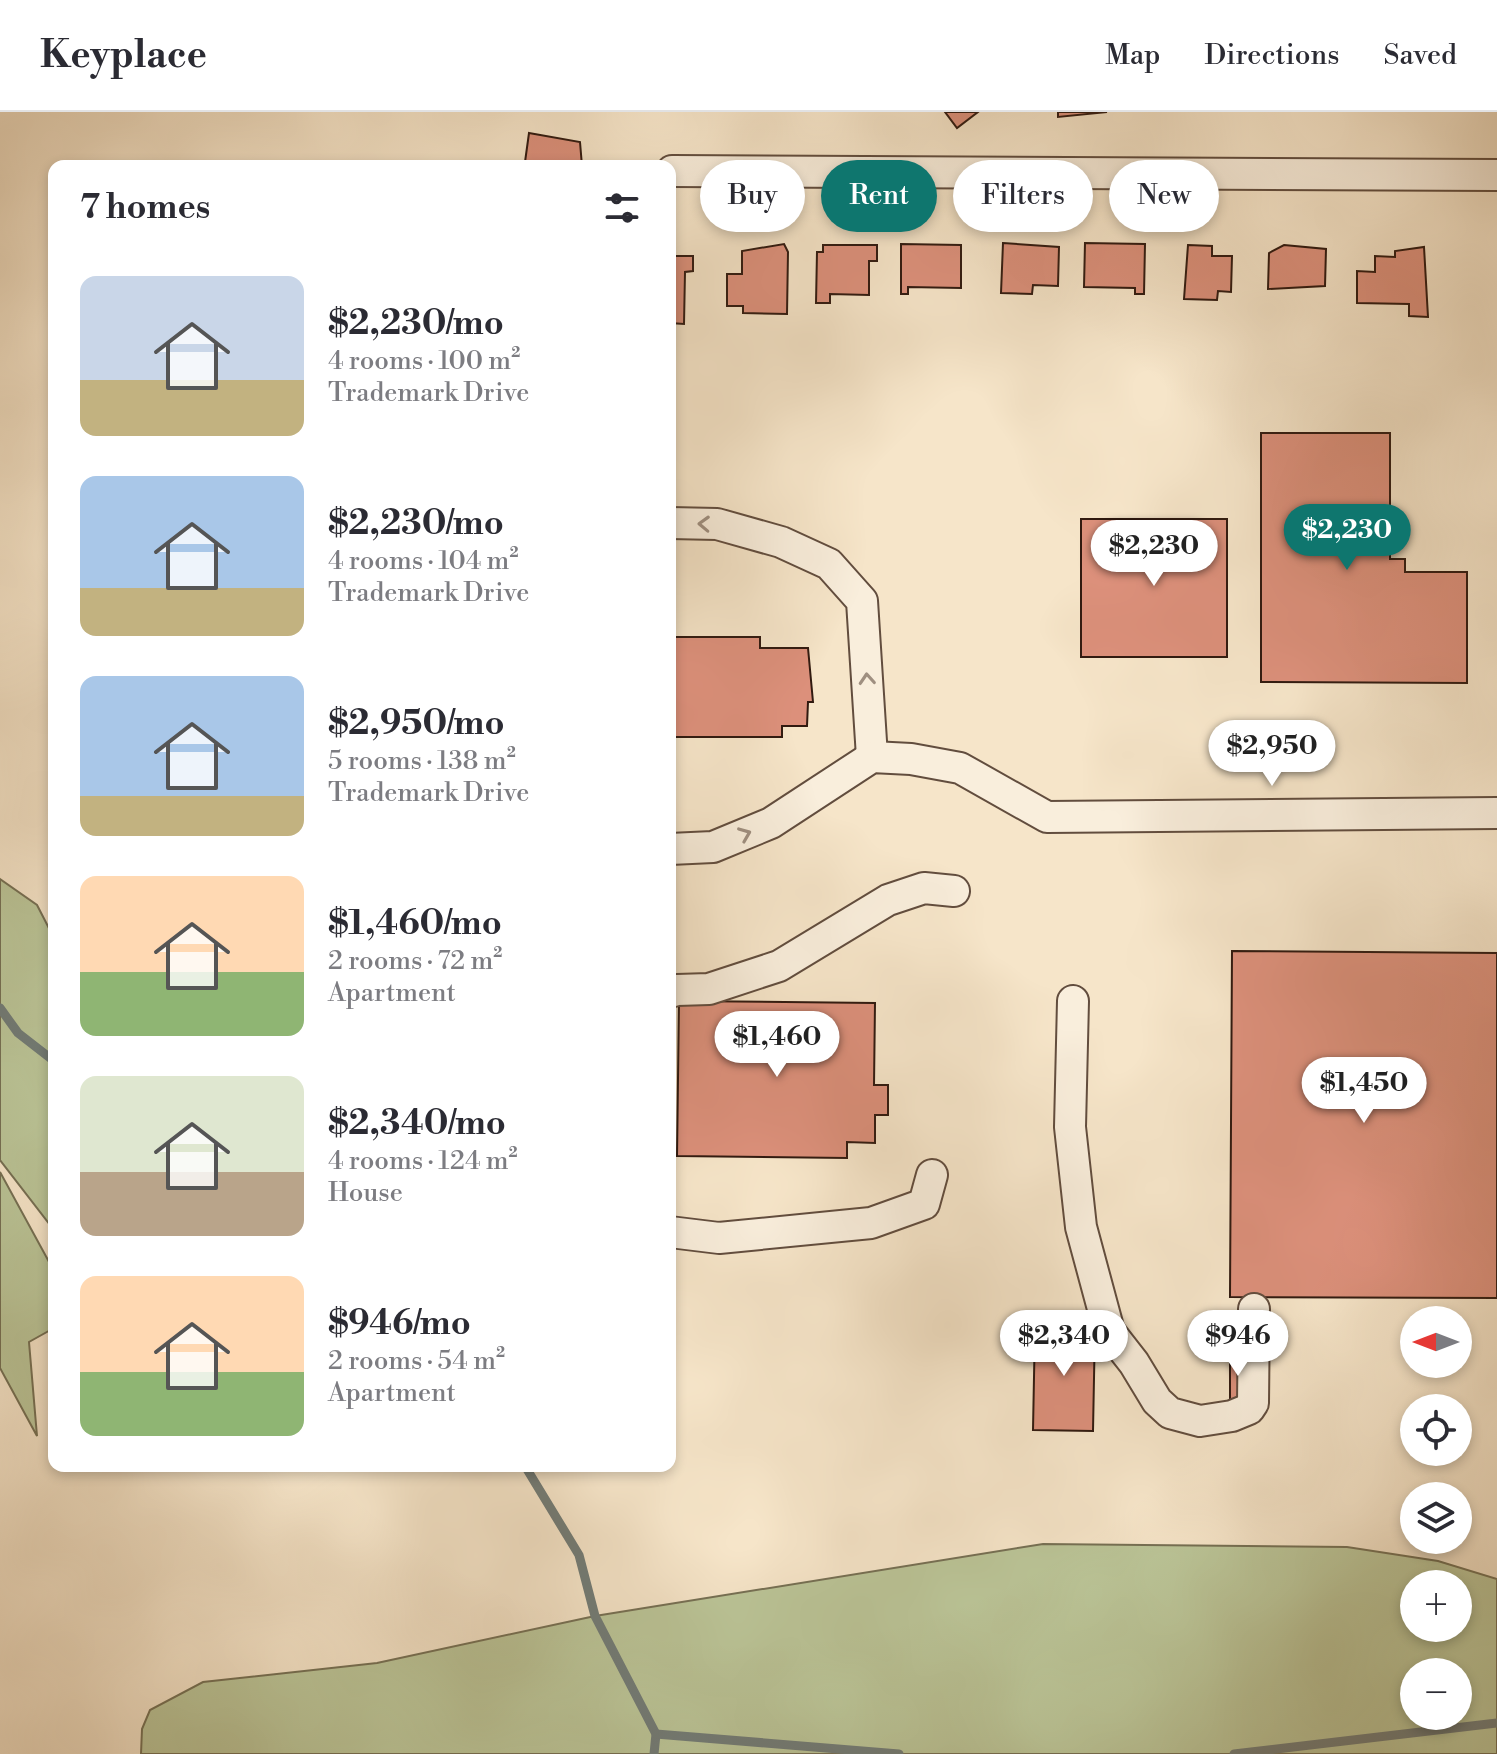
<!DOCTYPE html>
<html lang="en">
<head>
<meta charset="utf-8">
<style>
	body { margin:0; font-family:"Libre Bodoni",serif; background:#f2f2f3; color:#2b2b33; height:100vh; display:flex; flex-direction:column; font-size:30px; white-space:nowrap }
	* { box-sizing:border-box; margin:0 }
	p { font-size:26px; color:#7c7c81 }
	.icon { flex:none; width:44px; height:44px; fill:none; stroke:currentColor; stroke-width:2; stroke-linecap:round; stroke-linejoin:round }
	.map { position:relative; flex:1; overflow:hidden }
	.side { position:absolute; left:48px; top:48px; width:628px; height:1312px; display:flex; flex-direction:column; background:#fff; border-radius:16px; box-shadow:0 4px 12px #0003 }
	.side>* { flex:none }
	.banner { position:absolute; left:700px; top:48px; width:676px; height:72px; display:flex; gap:16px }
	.needle { width:52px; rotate:270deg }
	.controls { position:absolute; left:1400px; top:1194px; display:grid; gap:16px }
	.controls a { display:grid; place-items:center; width:72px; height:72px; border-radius:50%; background:#fff; box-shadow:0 4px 12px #0003; font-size:40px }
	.price { position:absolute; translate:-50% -68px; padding:0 18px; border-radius:28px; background:#fff; color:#222; font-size:26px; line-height:52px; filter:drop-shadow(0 2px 4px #0008) }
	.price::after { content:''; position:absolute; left:50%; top:48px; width:24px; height:18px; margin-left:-12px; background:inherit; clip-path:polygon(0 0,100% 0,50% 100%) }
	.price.on { background:#0f766e; color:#fff }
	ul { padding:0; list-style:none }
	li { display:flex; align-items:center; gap:24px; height:200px; padding:0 32px }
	li span { display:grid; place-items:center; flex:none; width:224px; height:160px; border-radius:16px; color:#555 }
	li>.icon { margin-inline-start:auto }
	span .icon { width:96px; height:96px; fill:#fffc; stroke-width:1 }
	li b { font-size:34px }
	h2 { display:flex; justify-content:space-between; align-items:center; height:96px; padding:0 32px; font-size:34px }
	.chip { padding:0 28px; border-radius:36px; background:#fff; box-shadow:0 4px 12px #0003; font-size:28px; line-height:72px }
	.chip.on { background:#0f766e; color:#fff }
	header { display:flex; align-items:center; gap:48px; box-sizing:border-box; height:112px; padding:0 40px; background:#fff; border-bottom:2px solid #e1e1e2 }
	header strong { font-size:38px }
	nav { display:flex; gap:44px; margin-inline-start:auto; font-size:28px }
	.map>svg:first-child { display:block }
	.green { fill:#bbc598; stroke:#767054; stroke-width:2; fill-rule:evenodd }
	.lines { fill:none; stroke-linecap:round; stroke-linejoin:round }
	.stream { stroke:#727c77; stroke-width:9 }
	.building { fill:#dc907b; stroke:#311a10; stroke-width:2 }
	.minor-casing { stroke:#624d3e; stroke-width:34 }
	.minor { stroke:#f9eedc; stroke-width:30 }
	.oneway { stroke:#9f8f80 }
</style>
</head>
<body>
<header>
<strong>Keyplace</strong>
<nav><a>Map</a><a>Directions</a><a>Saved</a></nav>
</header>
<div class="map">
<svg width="1497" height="1642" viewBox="0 0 1497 1642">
	<rect width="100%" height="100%" fill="#f6e5c9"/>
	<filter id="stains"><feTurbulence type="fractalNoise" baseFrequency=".0025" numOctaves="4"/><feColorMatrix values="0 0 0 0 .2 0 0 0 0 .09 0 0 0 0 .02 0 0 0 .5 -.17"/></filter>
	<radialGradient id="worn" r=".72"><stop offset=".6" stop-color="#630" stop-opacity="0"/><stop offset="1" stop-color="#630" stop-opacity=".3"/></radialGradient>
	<g class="green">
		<path d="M 0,767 L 37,793 L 54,826 L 54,1118 L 0,1048 Z"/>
		<path d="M 0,1060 L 54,1159 L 54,1216 L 29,1230 L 37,1324 L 0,1256 Z"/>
		<path d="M 1043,1432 L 1347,1435 L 1438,1449 L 1497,1467 L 1497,1642 L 141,1642 L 142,1617 L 150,1598 L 203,1570 L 377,1551 L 595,1504 ZM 1414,1472 L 1458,1472 L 1458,1516 L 1414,1516 ZM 1414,1560 L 1458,1560 L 1458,1604 L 1414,1604 Z"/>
	</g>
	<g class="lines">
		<g class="stream">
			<path d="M 0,896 L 18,921 L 54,949"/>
			<path d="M 525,1354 L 579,1443 L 595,1504 L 656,1622 L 654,1642"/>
			<path d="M 656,1622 L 899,1642"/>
			<path d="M 1234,1642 L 1497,1611"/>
		</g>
	</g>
	<g class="building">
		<path d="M 945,0 L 978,0 L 957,16 Z"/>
		<path d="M 1058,0 L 1107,0 L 1058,5 Z"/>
		<path d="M 529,21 L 580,30 L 582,54 L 536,54 L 536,52 L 525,50 Z"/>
		<path d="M 1003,131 L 1059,135 L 1058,174 L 1033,173 L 1032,182 L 1001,181 Z"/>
		<path d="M 1085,131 L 1145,132 L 1144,182 L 1135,182 L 1135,176 L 1084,175 Z"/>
		<path d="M 784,132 L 788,140 L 787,202 L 743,201 L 743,194 L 727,194 L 727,162 L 742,162 L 742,139 Z"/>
		<path d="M 901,132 L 961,133 L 961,176 L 908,175 L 908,182 L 901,182 Z"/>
		<path d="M 823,133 L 877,133 L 877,149 L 869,149 L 869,183 L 830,182 L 830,191 L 816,191 L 817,140 L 823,140 Z"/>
		<path d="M 1188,133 L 1212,134 L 1212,144 L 1232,144 L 1231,180 L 1218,179 L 1217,188 L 1184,187 Z"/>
		<path d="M 1284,133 L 1326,137 L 1325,174 L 1268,177 L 1269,141 Z"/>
		<path d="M 1424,135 L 1428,205 L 1409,204 L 1409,192 L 1357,191 L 1357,159 L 1375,160 L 1375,144 L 1395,145 L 1395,139 Z"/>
		<path d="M 670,144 L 693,144 L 693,159 L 685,160 L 684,212 L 670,211 Z"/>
		<path d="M 1261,321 L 1390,321 L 1390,447 L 1405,447 L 1405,460 L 1467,460 L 1467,571 L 1261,570 Z"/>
		<rect x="1081" y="407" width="146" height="138"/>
		<path d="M 670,525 L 760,525 L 760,536 L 808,536 L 813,590 L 808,590 L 807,614 L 782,614 L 782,625 L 670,625 Z"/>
		<path d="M 1232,839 L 1497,841 L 1497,1186 L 1230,1185 Z"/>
		<path d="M 679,889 L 875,891 L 874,973 L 888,973 L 888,1003 L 875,1003 L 875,1031 L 847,1030 L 847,1046 L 677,1044 Z"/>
		<path d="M 1035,1213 L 1095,1214 L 1093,1319 L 1033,1318 Z"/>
		<rect x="1230" y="1244" width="16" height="44"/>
	</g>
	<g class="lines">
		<g class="minor-casing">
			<g id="minor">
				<path d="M 672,59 L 1497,63"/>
				<path d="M 670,411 L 717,412 L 781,430 L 829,452 L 862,489 L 872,645"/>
				<path d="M 670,737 L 713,735 L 771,711 L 872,645 L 911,647 L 960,656 L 1047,705 L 1497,701"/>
				<path d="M 670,880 L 677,878 L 709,877 L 779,854 L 888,788 L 924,776 L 954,779"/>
				<path d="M 1073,889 L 1070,1015 L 1081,1115 L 1109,1219 L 1134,1251 L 1157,1289 L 1170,1301 L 1200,1309 L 1232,1304 L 1249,1297 L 1253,1291 L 1254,1197"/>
				<path d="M 670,1120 L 719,1126 L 871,1111 L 924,1092 L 932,1063"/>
			</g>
		</g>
		<use href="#minor" class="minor"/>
	</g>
	<defs><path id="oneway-chevron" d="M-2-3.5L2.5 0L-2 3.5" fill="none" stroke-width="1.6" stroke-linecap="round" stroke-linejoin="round" transform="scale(2)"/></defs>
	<g class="oneway">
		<use href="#oneway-chevron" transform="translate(704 412) rotate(-178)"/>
		<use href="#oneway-chevron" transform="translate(867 567) rotate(-94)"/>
		<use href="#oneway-chevron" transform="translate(745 722) rotate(-22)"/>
	</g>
	<rect width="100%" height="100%" filter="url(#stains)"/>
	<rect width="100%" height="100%" fill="url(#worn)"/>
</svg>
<div class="controls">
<a><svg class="needle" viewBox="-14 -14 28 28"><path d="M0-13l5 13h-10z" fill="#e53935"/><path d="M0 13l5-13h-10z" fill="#7c7c81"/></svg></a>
<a><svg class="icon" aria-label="locate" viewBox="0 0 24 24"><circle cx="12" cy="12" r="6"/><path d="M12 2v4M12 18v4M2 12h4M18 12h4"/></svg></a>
<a><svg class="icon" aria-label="layers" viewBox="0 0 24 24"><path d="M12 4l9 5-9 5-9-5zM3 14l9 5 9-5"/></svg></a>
<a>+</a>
<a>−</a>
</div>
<b class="price on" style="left:1347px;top:460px">$2,230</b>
<b class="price" style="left:1154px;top:476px">$2,230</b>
<b class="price" style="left:1272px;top:676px">$2,950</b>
<b class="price" style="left:777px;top:967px">$1,460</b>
<b class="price" style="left:1364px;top:1013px">$1,450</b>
<b class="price" style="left:1064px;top:1266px">$2,340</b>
<b class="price" style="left:1238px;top:1266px">$946</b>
<div class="banner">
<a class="chip">Buy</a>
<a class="chip on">Rent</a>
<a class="chip">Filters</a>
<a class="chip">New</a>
</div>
<section class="side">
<h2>7 homes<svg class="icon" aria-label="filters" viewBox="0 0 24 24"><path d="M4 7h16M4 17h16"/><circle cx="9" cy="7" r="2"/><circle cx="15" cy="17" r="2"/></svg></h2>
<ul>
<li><span style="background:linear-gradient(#c9d6e8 65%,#c2b280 0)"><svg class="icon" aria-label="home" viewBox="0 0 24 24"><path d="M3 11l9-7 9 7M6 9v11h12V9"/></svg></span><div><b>$2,230/mo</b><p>4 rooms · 100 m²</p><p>Trademark Drive</p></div></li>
<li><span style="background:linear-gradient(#a9c7e8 70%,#c2b280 0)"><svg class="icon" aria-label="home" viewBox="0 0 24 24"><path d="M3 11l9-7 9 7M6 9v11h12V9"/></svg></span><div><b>$2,230/mo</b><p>4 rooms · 104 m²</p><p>Trademark Drive</p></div></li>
<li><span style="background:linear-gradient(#a9c7e8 75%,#c2b280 0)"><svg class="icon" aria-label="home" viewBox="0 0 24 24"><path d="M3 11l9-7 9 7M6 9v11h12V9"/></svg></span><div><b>$2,950/mo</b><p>5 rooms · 138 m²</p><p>Trademark Drive</p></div></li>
<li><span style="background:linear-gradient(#ffd9b3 60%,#8fb573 0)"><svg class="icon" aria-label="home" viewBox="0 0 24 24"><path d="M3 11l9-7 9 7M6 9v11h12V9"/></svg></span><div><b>$1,460/mo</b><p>2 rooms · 72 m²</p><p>Apartment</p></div></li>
<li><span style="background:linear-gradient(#dfe7d0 60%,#b9a48a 0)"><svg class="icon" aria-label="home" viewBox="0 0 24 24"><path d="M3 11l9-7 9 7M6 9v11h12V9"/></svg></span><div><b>$2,340/mo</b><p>4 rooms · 124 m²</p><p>House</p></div></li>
<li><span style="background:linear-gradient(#ffd9b3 60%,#8fb573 0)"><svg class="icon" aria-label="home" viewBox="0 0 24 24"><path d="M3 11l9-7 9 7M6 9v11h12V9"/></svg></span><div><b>$946/mo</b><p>2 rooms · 54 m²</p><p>Apartment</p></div></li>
</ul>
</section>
</div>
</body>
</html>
